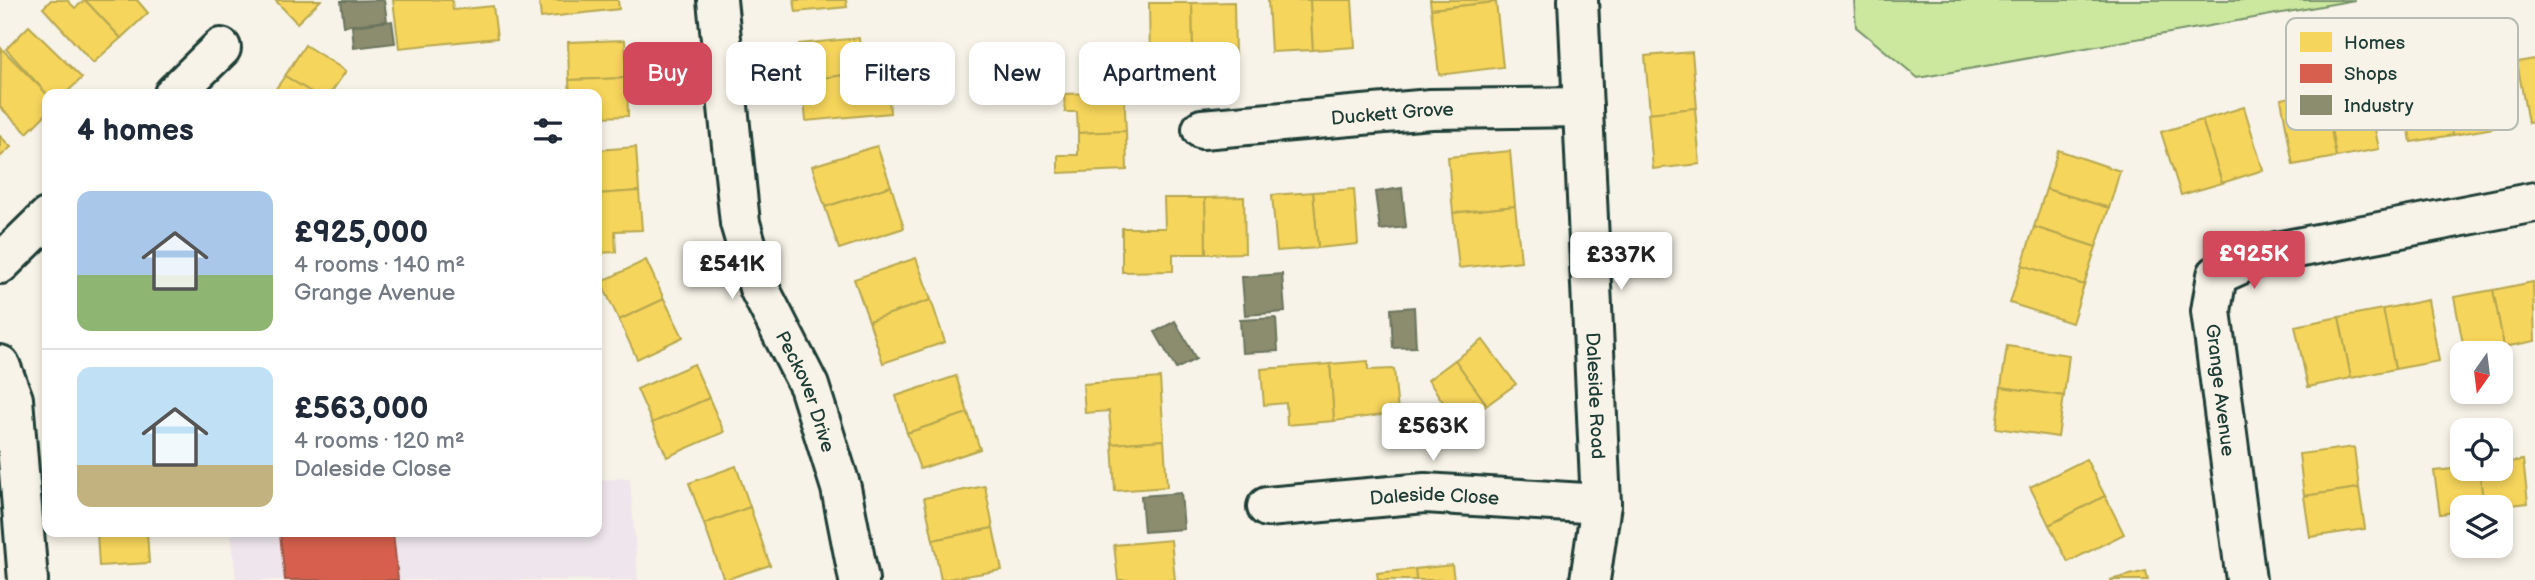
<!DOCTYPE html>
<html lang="en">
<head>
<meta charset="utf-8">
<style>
	body { margin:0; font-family:"Balsamiq Sans",sans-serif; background:#f6f6f7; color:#1f2937; height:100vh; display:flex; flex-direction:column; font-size:26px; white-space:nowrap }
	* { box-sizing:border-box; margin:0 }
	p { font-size:23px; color:#747a83 }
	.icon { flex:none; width:38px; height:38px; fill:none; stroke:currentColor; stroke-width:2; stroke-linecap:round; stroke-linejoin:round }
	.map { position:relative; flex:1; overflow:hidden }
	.sheet { position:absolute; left:42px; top:89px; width:560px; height:448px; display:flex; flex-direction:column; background:#fff; border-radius:14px; box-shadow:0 4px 10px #0003 }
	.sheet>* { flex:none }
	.hud { position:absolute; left:623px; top:42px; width:665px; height:63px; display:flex; gap:14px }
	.needle { width:46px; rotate:194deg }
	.tools { position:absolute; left:2450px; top:341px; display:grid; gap:14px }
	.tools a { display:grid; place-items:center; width:63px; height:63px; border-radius:14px; background:#fff; box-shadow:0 4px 10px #0003; font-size:35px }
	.price { position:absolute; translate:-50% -60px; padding:0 16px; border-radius:7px; background:#fff; color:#222; font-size:23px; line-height:46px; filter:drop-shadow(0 2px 4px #0008) }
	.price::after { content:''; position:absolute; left:50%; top:42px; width:21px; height:16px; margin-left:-10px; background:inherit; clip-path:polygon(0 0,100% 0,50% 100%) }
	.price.active { background:#d1495b; color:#fff }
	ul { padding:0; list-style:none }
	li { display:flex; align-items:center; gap:21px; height:175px; padding:0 35px }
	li+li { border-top:2px solid #e0e1e3 }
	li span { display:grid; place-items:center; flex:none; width:196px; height:140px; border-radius:14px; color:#555 }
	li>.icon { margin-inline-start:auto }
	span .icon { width:84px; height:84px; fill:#fffc; stroke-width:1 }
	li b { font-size:30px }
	h2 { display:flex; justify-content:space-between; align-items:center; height:84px; padding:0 35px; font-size:30px }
	.pill { padding:0 24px; border-radius:14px; background:#fff; box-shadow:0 4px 10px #0003; font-size:24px; line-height:63px }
	.pill.active { background:#d1495b; color:#fff }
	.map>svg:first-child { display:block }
	.built { fill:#eee6ec }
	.green { fill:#cce79e; stroke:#769269; stroke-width:2 }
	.homes { fill:#f6d55c; stroke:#b6a750; stroke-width:2 }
	.shops { fill:#d6604d; stroke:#9f5646; stroke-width:2 }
	.industry { fill:#8c8c6e; stroke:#6b745d; stroke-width:2 }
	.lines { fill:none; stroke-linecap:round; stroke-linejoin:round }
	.minor-casing { stroke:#1f3d34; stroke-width:44 }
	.minor { stroke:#f7f3e8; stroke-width:38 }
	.labels { text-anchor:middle; stroke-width:7; stroke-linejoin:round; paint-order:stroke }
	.street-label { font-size:19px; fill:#1f3d34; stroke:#f7f3e8 }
	.key { fill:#f7f3e8; stroke:#b6bcb2; stroke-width:2 }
	.key-label { font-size:19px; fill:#1f3d34 }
</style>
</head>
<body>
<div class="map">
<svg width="2535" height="580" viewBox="0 0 2535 580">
	<rect width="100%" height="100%" fill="#f7f3e8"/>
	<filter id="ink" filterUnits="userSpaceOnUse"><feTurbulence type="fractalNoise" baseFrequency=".0143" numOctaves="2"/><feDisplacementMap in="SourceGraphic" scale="14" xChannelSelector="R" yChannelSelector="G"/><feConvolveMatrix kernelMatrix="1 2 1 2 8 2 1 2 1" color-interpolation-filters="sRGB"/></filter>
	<g filter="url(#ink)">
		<path class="built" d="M 630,478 L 638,580 L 236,580 L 231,532 L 597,532 L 597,480 Z"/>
		<path class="green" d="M 1854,0 L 2355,0 L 1918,78 L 1856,27 Z"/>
		<g class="homes">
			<path d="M 51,0 L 67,0 L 75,8 L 85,0 L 121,38 L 93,63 L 43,8 Z"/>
			<path d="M 85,0 L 137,0 L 148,13 L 121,38 Z"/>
			<path d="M 275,0 L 321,0 L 297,23 Z"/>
			<path d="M 393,0 L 452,0 L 453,10 L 493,6 L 497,38 L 399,48 Z"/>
			<path d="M 539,0 L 618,0 L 619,9 L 541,18 Z"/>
			<path d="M 794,0 L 846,0 L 847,7 L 796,12 Z"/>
			<path d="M 1268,0 L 1310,0 L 1313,50 L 1271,52 Z"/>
			<path d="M 1310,0 L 1352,0 L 1355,47 L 1313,50 Z"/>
			<path d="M 1430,0 L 1496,0 L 1496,2 L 1431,9 Z"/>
			<path d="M 1234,2 L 1235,58 L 1193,59 L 1192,3 Z"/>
			<path d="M 1496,2 L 1503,67 L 1439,75 L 1431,9 Z"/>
			<path d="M 1149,3 L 1192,3 L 1193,59 L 1150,60 Z"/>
			<path d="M 29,26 L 82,78 L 65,94 L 47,94 L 6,49 Z"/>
			<path d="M 859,38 L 863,73 L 802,80 L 799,44 Z"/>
			<path d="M 625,40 L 627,78 L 569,80 L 568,42 Z"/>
			<path d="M 305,45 L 346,71 L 330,94 L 314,94 L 285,76 Z"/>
			<path d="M 1,48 L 47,94 L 47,113 L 27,133 L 0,107 Z"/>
			<path d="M 1692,52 L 1697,108 L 1650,113 L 1645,56 Z"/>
			<path d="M 2535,59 L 2535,122 L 2528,123 L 2517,62 Z"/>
			<path d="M 2484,64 L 2494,128 L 2453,135 L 2442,71 Z"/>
			<path d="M 2442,71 L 2453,135 L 2411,142 L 2401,78 Z"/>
			<path d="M 863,73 L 864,87 L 888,84 L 890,113 L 806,121 L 802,80 Z"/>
			<path d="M 285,76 L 314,94 L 272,94 Z"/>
			<path d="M 627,78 L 628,116 L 597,117 L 597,94 L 570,94 L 569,80 Z"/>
			<path d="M 2366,84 L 2379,149 L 2336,157 L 2324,91 Z"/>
			<path d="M 2324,91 L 2336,157 L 2293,165 L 2281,99 Z"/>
			<path d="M 1124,92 L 1126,131 L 1078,133 L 1077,112 L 1065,112 L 1064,94 Z"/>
			<path d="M 2244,107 L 2263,170 L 2222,183 L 2202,120 Z"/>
			<path d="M 1695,108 L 1700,164 L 1653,169 L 1648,113 Z"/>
			<path d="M 2202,120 L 2222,183 L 2181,195 L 2161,132 Z"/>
			<path d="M 1126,131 L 1127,170 L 1058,173 L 1058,155 L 1078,155 L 1078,133 Z"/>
			<path d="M 0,136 L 11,147 L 0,157 Z"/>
			<path d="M 877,146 L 891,186 L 825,207 L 812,166 Z"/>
			<path d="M 636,147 L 639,191 L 597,194 L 597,150 Z"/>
			<path d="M 2058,150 L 2120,171 L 2109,208 L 2046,189 Z"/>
			<path d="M 1510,151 L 1515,206 L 1453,213 L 1448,157 Z"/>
			<path d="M 891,186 L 904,228 L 839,249 L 825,207 Z"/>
			<path d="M 1354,189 L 1358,244 L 1318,248 L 1313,192 Z"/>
			<path d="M 2046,189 L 2109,208 L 2096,247 L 2034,227 Z"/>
			<path d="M 639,191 L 642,230 L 615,231 L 616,252 L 597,253 L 597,194 Z"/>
			<path d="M 1313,192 L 1318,248 L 1277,251 L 1272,195 Z"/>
			<path d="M 1244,197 L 1245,253 L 1206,254 L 1205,198 Z"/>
			<path d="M 1164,198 L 1205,198 L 1206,254 L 1173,254 L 1173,271 L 1122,272 L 1122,228 L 1165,228 Z"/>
			<path d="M 1515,206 L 1521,261 L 1459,268 L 1453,213 Z"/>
			<path d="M 2034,227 L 2096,247 L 2084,285 L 2022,265 Z"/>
			<path d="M 916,258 L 931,300 L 869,321 L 854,279 Z"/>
			<path d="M 646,260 L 664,299 L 619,320 L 601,282 Z"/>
			<path d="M 2022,265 L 2084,285 L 2072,323 L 2010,303 Z"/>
			<path d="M 2533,282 L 2535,341 L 2504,347 L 2493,290 Z"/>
			<path d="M 2493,290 L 2504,347 L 2465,354 L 2454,297 Z"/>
			<path d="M 664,299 L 683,337 L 637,359 L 619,320 Z"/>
			<path d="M 931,300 L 945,342 L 883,363 L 869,321 Z"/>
			<path d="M 2428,300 L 2439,361 L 2395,369 L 2383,309 Z"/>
			<path d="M 2383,309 L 2395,369 L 2351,378 L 2339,317 Z"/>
			<path d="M 2339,317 L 2351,378 L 2308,387 L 2295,326 Z"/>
			<path d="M 1483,340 L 1516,384 L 1487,405 L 1455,360 Z"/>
			<path d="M 2007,346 L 2069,355 L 2064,396 L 2001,387 Z"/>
			<path d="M 1455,360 L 1487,405 L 1459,425 L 1428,380 Z"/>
			<path d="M 1368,361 L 1368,370 L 1394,369 L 1398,413 L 1334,421 L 1330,364 Z"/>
			<path d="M 694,364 L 709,398 L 652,423 L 637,389 Z"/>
			<path d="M 1330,364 L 1334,421 L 1287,425 L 1286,403 L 1264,405 L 1261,369 Z"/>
			<path d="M 956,376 L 968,413 L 907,433 L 896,396 Z"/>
			<path d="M 1160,378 L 1164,440 L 1112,444 L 1109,411 L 1085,413 L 1083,384 Z"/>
			<path d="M 2001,387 L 2064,396 L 2058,437 L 1996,428 Z"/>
			<path d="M 709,398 L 724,432 L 667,457 L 652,423 Z"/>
			<path d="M 968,413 L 980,449 L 920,469 L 907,433 Z"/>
			<path d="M 1164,440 L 1167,487 L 1115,491 L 1112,444 Z"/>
			<path d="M 2354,447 L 2359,488 L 2304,496 L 2299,454 Z"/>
			<path d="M 2086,459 L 2105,496 L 2049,525 L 2030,487 Z"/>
			<path d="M 2523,460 L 2528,503 L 2484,508 L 2479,469 L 2501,469 L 2501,463 Z"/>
			<path d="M 736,466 L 750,507 L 704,524 L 689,483 Z"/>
			<path d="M 2462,468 L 2479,469 L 2484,508 L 2462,508 L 2462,511 L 2440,514 L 2434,471 Z"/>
			<path d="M 985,486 L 993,528 L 933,540 L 924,498 Z"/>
			<path d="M 2359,488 L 2365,529 L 2310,537 L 2304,496 Z"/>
			<path d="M 2105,496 L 2124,534 L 2068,562 L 2049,525 Z"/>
			<path d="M 750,507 L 770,565 L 724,580 L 704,524 Z"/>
			<path d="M 993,528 L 1002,570 L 941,580 L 933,540 Z"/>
			<path d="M 97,532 L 147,532 L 149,563 L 99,566 Z"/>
			<path d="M 1171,540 L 1175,580 L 1118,580 L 1114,545 Z"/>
			<path d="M 1452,565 L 1454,580 L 1416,580 L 1415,569 Z"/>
			<path d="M 1415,569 L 1416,580 L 1378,580 L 1377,573 Z"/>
			<path d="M 2146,571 L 2148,580 L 2110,580 Z"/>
		</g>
		<path class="shops" d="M 296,532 L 393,532 L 398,580 L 285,580 L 280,534 Z"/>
		<g class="industry">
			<path d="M 384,0 L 387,21 L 344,26 L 341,1 Z"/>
			<path d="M 392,21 L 395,43 L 354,48 L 352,26 Z"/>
			<path d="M 1402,188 L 1406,227 L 1380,230 L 1375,192 Z"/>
			<path d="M 1282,274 L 1285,312 L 1245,315 L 1242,277 Z"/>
			<path d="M 1414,307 L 1416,347 L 1393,348 L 1391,309 Z"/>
			<path d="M 1276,318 L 1278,351 L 1242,353 L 1240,320 Z"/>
			<path d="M 1175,321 L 1196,359 L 1176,369 L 1155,332 Z"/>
			<path d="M 1181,493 L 1184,529 L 1144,532 L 1141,496 Z"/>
		</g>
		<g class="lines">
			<g class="minor-casing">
				<g id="minor">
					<path id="s1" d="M 717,0 L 740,223 L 759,288 L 809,386 L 841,488 L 859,580"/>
					<path id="s2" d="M 1578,0 L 1601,504 L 1590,580"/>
					<path d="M 174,94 L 221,48"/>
					<path id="s3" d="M 1202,129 L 1431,109 L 1583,107"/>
					<path d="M 0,264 L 47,218"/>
					<path d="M 0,365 L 13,399 L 28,580"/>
					<path id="s4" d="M 1267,507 L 1425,493 L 1601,504"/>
					<path d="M 2246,580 L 2211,311 L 2217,275 L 2261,255 L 2535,202"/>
				</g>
			</g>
			<use href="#minor" class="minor"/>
		</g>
	</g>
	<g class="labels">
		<g class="street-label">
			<text dy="7" stroke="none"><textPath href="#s3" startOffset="191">Duckett Grove</textPath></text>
			<text transform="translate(2221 390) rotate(83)" y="7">Grange Avenue</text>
			<text dy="7" stroke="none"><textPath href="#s1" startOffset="406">Peckover Drive</textPath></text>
			<text dy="7" stroke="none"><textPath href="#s2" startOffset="396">Daleside Road</textPath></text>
			<text dy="7" stroke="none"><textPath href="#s4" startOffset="168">Daleside Close</textPath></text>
		</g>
	</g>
	<rect x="2286" y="18" width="232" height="112" rx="10" class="key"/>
	<rect x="2300" y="32" width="32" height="20" fill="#f6d55c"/>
	<rect x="2300" y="64" width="32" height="19" fill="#d6604d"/>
	<rect x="2300" y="95" width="32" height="20" fill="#8c8c6e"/>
	<g class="key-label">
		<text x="2344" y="49">Homes</text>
		<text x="2344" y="80">Shops</text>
		<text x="2344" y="112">Industry</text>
	</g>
</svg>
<div class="tools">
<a><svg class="needle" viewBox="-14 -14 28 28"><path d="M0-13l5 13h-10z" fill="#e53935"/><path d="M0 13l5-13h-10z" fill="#747a83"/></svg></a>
<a><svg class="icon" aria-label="locate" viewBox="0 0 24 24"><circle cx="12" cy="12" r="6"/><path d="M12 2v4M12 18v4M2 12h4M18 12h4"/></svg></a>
<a><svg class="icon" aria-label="layers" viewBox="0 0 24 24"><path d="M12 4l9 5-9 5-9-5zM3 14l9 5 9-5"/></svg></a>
</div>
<b class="price active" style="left:2254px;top:291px">£925K</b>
<b class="price" style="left:1621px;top:292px">£337K</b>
<b class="price" style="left:732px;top:301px">£541K</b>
<b class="price" style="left:1433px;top:463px">£563K</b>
<div class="hud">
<a class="pill active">Buy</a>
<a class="pill">Rent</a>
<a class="pill">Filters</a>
<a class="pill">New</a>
<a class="pill">Apartment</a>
</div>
<section class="sheet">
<h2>4 homes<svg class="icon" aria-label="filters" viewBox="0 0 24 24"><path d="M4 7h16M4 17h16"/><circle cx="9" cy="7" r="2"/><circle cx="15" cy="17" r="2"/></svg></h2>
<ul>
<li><span style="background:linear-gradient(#a9c7e8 60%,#8fb573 0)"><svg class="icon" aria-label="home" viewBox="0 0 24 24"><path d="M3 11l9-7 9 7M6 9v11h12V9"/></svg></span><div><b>£925,000</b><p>4 rooms · 140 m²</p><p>Grange Avenue</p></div></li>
<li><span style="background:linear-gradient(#bfe0f5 70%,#c2b280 0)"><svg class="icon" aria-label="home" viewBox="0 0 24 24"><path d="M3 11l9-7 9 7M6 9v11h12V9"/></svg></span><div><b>£563,000</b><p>4 rooms · 120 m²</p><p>Daleside Close</p></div></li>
</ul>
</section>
</div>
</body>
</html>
